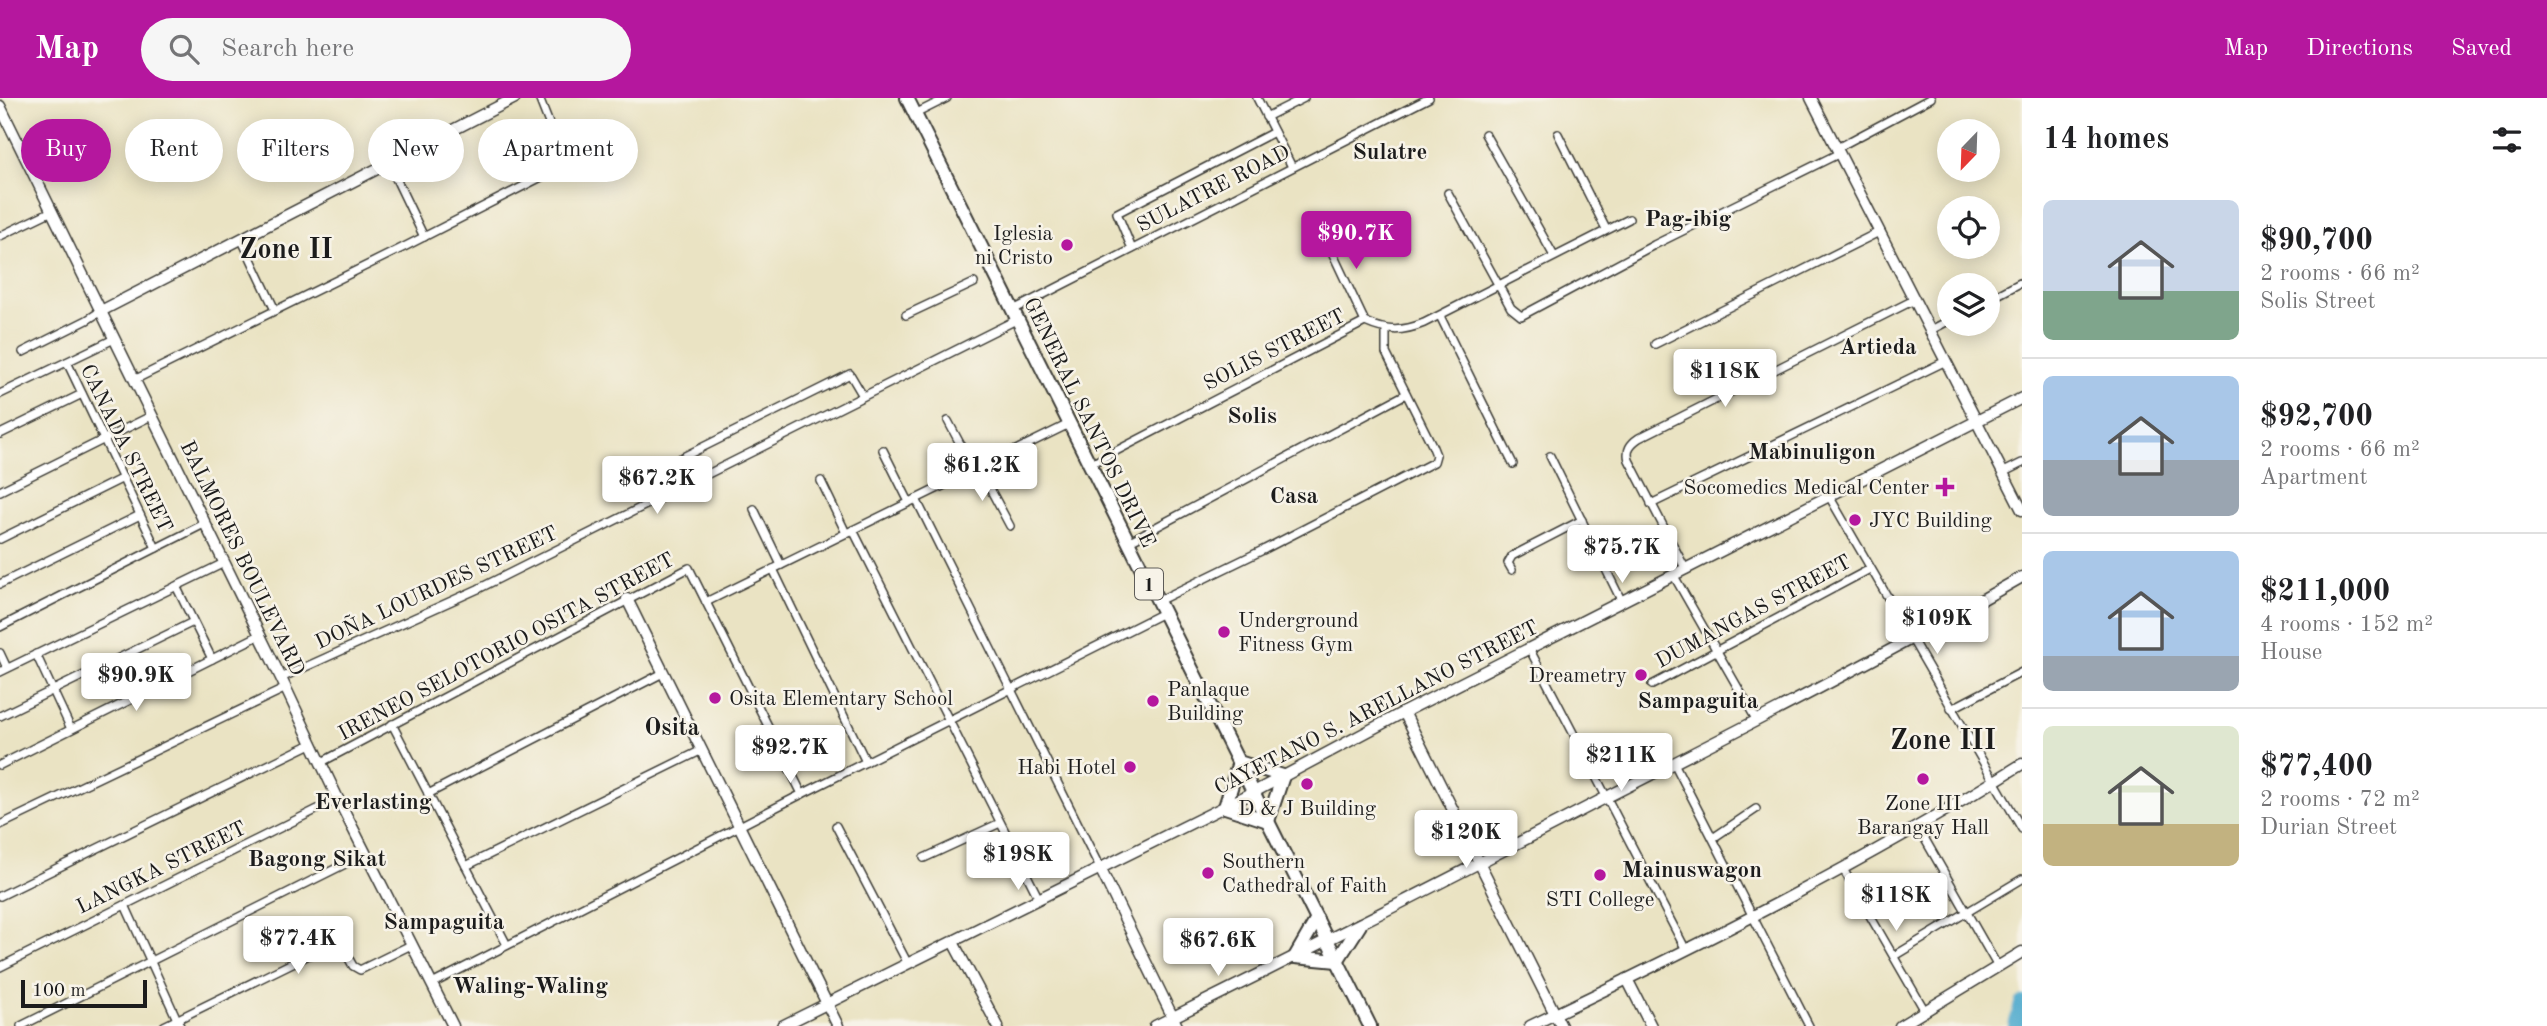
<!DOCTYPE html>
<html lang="en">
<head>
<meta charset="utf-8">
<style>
	body { margin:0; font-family:"Old Standard TT",serif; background:#f6f6f6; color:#202124; height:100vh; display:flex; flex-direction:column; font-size:26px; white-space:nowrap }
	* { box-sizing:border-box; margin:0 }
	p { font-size:23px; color:#757577 }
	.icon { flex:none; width:38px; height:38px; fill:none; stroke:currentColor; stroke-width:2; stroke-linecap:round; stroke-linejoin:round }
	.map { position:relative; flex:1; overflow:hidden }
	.sheet { display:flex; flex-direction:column; background:#fff; width:525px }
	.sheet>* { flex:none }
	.guide { position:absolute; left:21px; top:21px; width:665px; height:63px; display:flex; gap:14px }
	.needle { width:46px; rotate:203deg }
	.controls { position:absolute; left:1937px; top:21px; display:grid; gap:14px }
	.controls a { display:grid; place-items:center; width:63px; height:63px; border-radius:50%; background:#fff; box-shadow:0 4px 18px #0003; font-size:35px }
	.scale { position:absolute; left:21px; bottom:18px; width:126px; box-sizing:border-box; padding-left:7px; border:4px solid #1c1c1c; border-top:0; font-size:19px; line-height:24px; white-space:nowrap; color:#1c1c1c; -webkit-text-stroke:5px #f7f3e8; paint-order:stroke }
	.price { position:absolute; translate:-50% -60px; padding:0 16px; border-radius:7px; background:#fff; color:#222; font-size:23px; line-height:46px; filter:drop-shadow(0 2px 4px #0008) }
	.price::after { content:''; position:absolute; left:50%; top:42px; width:21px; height:16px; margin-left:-10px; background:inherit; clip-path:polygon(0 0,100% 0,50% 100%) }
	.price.selected { background:#b5179e; color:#fff }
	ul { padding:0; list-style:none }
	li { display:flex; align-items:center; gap:21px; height:175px; padding:0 21px }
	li+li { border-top:2px solid #e0e0e0 }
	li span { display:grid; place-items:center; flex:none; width:196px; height:140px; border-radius:10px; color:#555 }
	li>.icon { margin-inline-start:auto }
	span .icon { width:84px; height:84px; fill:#fffc; stroke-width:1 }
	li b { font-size:30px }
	h2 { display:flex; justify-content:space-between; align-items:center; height:84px; padding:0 21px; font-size:30px }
	.chip { padding:0 24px; border-radius:32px; background:#fff; box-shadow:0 4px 18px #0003; font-size:24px; line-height:63px }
	.chip.selected { background:#b5179e; color:#fff }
	header { display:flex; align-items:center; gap:42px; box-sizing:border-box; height:98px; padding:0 35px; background:#b5179e; color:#fff }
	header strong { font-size:33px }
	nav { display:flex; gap:38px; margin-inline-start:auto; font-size:24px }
	.search { width:490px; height:63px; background:#f6f6f6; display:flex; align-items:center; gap:18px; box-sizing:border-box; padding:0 24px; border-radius:38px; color:#757577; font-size:26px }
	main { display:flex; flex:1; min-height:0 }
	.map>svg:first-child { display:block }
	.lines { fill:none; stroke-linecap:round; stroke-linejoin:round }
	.river { stroke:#51abce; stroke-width:16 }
	.street-casing { stroke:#3b3a35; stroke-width:10 }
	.secondary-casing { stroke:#3b3a35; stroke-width:13 }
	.highway-casing { stroke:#3b3a35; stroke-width:16 }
	.street { stroke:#fff; stroke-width:7 }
	.secondary { stroke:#fff; stroke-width:10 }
	.highway { stroke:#fff; stroke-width:12 }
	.poi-dot { fill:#b5179e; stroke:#f7f3e8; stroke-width:2.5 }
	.labels { text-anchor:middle; stroke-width:5; stroke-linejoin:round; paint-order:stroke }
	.shield { fill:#f7f3e8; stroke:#5e5c59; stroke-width:2 }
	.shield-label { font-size:19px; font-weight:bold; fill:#1c1c1c }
	.street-label { font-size:21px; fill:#1c1c1c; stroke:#f7f3e8 }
	.poi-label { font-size:21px; fill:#1c1c1c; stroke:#f7f3e8; text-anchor:start }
	.neighbourhood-label { font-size:23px; font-weight:bold; fill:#1c1c1c; stroke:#f7f3e8 }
	.quarter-label { font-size:24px; font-weight:bold; fill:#1c1c1c; stroke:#f7f3e8 }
	.district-label { font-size:28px; font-weight:bold; fill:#1c1c1c; stroke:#f7f3e8 }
</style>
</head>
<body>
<header>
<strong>Map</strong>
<div class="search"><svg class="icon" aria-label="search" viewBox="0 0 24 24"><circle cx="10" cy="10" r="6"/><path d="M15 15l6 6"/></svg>Search here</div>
<nav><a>Map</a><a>Directions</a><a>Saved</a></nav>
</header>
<main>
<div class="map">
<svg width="2022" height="928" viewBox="0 0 2022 928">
	<rect width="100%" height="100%" fill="#f7f3e8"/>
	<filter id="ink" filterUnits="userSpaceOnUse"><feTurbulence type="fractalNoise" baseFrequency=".0143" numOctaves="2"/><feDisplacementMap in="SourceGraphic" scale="14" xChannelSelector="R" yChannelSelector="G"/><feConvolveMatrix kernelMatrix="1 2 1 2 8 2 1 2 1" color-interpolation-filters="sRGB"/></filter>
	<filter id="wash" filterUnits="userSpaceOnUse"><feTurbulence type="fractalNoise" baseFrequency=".00686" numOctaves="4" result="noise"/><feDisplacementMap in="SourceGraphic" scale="28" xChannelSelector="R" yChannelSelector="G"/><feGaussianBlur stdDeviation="1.57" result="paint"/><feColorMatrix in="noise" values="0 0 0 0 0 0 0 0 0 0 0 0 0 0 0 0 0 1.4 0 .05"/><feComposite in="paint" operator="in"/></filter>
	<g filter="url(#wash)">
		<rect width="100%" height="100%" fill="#eae3c3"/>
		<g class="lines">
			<path class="river" d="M 2016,928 L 2022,906"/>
		</g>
	</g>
	<g filter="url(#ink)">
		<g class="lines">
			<g class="street-casing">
				<g id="street">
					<path d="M 1257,0 L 1292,69"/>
					<path d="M 915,16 L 947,0"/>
					<path d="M 1266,19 L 1304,0"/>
					<path d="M 1485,36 L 1554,158"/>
					<path d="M 1558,36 L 1606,131"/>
					<path d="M 1837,50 L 1931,0"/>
					<path d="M 389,66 L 424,139"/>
					<path d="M 1448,95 L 1511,210 L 1521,218 L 1654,147 L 1840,55"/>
					<path d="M 1322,133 L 1365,224"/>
					<path d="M 0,138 L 52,113"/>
					<path d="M 241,140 L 275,212"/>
					<path d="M 1132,151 L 1117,115 L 1274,34"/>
					<path d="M 1988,202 L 2022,184"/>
					<path d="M 1013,212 L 1429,0"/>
					<path d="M 906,217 L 974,185"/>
					<path d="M 1440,218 L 1513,366"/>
					<path d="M 1931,232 L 1950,222"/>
					<path d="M 1655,246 L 1879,134"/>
					<path d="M 23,254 L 87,222 L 101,213"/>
					<path d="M 67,264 L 156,450"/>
					<path d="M 134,282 L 406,148 L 557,71 L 563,61 L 539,0"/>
					<path d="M 0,296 L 114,241"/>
					<path d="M 948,323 L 974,372"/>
					<path d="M 0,336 L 82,296"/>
					<path d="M 883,352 L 909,404"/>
					<path d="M 1550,358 L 1622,504"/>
					<path d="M 1089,367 L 1365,224 C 1387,234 1402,234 1424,225 L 1629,121"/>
					<path d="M 979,370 L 1010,428"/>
					<path d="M 2002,375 L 2022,365"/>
					<path d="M 821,383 L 846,435"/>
					<path d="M 691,384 L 679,361 L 850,276 L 863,298"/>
					<path d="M 0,393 L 151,318"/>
					<path d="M 1829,398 L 2022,731"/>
					<path d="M 916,401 L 1100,770"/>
					<path d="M 1651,406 L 1946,263"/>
					<path d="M 754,411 L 781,467"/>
					<path d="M 853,432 L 1039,801"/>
					<path d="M 0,441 L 123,380"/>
					<path d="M 1128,444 L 1406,296"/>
					<path d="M 773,471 L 866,664"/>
					<path d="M 1512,472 L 1508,465 L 1512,458 L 1582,422"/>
					<path d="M 1686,472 L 1629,362 C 1626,352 1630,346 1639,340 L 1914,202"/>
					<path d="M 1674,478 L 1757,623"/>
					<path d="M 0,486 L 140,417"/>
					<path d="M 176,488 L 212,561"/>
					<path d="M 1158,503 L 1265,451 L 1434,364 L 1436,357 L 1432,347 L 1386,255 L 1386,232"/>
					<path d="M 706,504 L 1069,326"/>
					<path d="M 0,529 L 204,426"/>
					<path d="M 1530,552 L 1686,852"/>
					<path d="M 0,555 L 7,570"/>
					<path d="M 36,556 L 71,631"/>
					<path d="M 0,574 L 224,465"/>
					<path d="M 281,580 L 478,491 L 1018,221"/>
					<path d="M 1652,587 L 1870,471"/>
					<path d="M 1951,611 L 2022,574"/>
					<path d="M 0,618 L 193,524"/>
					<path d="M 392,626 L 507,847"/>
					<path d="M 320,665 L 689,470 L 802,696"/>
					<path d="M 1674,665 L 1809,928"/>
					<path d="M 0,667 L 260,537"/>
					<path d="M 428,696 L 663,575"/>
					<path d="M 0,727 L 286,590"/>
					<path d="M 836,728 L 908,866"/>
					<path d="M 1918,729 L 1998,869"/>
					<path d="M 1713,740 L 1756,711"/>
					<path d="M 924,760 L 1000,725"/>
					<path d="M 466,768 L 702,652"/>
					<path d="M 1843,771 L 1925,913"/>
					<path d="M 0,798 L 311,646"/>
					<path d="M 125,807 L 180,928"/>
					<path d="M 1894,858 L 2022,781"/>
					<path d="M 0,869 L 338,701"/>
					<path d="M 432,886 L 802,696 L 1163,515"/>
					<path d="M 21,928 L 365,756"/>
					<path d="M 164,928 L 333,845 L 340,845 L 353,868 L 360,872 L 411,847"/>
				</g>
			</g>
			<g class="secondary-casing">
				<g id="secondary">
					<path d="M 1811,0 L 2022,412"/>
					<path d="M 0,8 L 281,580 L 338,701 L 453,928"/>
					<path d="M 101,213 L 515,0"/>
					<path d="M 627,501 L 838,928"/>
					<path d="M 1404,614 L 1561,928"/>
					<path d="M 1100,770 L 1177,928"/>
					<path d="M 953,844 L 998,928"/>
					<path d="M 1627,881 L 1651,928"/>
					<path d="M 782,928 L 1254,694 L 1404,614 L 2022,300"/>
					<path d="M 1155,928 C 1307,853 1457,777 1607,699 C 1747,628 1886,557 2022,479"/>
					<path d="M 1530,928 C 1698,848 1864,765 2022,666"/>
					<path d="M 1900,928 L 2022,854"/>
				</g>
			</g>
			<g class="highway-casing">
				<g id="highway">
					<path d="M 907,0 L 1370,928"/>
					<path d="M 1239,664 L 1283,678 L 1268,723"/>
					<path d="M 1239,664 L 1225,709 L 1268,723"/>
					<path d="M 1317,821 L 1295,859 L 1337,863 L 1360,827"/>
				</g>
			</g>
			<use href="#street" class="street"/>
			<use href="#secondary" class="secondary"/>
			<use href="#highway" class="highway"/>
		</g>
	</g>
	<g class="poi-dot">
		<circle cx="1067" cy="147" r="7"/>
		<path d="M1941.5 378.5h7v7h7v7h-7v7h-7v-7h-7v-7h7z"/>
		<circle cx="1855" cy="422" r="7"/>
		<circle cx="1224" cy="534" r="7"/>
		<circle cx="1641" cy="577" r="7"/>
		<circle cx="715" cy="600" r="7"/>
		<circle cx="1153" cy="603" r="7"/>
		<circle cx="1130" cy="669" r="7"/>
		<circle cx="1923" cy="681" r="7"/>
		<circle cx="1307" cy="686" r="7"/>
		<circle cx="1208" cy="775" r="7"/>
		<circle cx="1600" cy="777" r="7"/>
	</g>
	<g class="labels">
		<rect class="shield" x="1135" y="470.5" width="28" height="31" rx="5"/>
		<g class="shield-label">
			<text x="1149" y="493">1</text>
		</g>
		<g class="street-label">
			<text transform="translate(1213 90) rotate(-27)" y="7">SULATRE ROAD</text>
			<text transform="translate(1274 251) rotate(-27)" y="7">SOLIS STREET</text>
			<text transform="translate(1090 324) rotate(64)" y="7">GENERAL SANTOS DRIVE</text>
			<text transform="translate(127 350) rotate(64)" y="7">CANADA STREET</text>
			<text transform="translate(243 460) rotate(64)" y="7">BALMORES BOULEVARD</text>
			<text transform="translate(436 489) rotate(-25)" y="7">DOÑA LOURDES STREET</text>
			<text transform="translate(1753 513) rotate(-28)" y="7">DUMANGAS STREET</text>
			<text transform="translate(506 548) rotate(-28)" y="7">IRENEO SELOTORIO OSITA STREET</text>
			<text transform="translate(1376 609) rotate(-27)" y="7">CAYETANO S. ARELLANO STREET</text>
			<text transform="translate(161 769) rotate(-26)" y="7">LANGKA STREET</text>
		</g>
		<g class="poi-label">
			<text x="1053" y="142" text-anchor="end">Iglesia<tspan x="1053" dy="24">ni Cristo</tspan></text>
			<text x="1929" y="396" text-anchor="end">Socomedics Medical Center</text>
			<text x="1869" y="429">JYC Building</text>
			<text x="1238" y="529">Underground<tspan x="1238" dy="24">Fitness Gym</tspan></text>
			<text x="1627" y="584" text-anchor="end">Dreametry</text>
			<text x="1167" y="598">Panlaque<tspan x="1167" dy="24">Building</tspan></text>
			<text x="729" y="607">Osita Elementary School</text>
			<text x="1116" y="676" text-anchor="end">Habi Hotel</text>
			<text x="1923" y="712" text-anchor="middle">Zone III<tspan x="1923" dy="24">Barangay Hall</tspan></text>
			<text x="1307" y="717" text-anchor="middle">D &amp; J Building</text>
			<text x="1222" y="770">Southern<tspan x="1222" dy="24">Cathedral of Faith</tspan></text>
			<text x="1600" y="808" text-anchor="middle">STI College</text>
		</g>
		<g class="neighbourhood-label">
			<text x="1390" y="61">Sulatre</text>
			<text x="1688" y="128">Pag-ibig</text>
			<text x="1878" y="256">Artieda</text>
			<text x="1252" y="325">Solis</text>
			<text x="1812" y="361">Mabinuligon</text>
			<text x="1294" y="405">Casa</text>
			<text x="1698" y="610">Sampaguita</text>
			<text x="373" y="711">Everlasting</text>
			<text x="317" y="768">Bagong Sikat</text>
			<text x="1692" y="779">Mainuswagon</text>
			<text x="444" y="831">Sampaguita</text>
			<text x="530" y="895">Waling-Waling</text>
		</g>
		<g class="quarter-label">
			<text x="672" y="637">Osita</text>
		</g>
		<g class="district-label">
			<text x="286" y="160">Zone II</text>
			<text x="1943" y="651">Zone III</text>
		</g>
	</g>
</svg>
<div class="controls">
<a><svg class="needle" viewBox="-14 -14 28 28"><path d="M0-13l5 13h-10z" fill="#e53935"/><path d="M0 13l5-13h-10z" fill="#757577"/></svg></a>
<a><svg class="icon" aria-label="locate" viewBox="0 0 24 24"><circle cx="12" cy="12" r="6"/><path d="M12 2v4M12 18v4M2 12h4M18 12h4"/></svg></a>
<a><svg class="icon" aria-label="layers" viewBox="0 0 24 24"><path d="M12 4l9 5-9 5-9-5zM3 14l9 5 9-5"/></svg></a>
</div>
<div class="scale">100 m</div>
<b class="price selected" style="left:1356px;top:173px">$90.7K</b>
<b class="price" style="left:1725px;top:311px">$118K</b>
<b class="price" style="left:982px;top:405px">$61.2K</b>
<b class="price" style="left:657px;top:418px">$67.2K</b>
<b class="price" style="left:1622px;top:487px">$75.7K</b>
<b class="price" style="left:1937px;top:558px">$109K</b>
<b class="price" style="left:136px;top:615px">$90.9K</b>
<b class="price" style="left:790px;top:687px">$92.7K</b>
<b class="price" style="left:1621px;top:695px">$211K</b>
<b class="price" style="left:1466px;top:772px">$120K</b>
<b class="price" style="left:1018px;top:794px">$198K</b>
<b class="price" style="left:1896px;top:835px">$118K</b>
<b class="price" style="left:298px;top:878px">$77.4K</b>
<b class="price" style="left:1218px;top:880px">$67.6K</b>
<div class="guide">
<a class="chip selected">Buy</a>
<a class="chip">Rent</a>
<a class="chip">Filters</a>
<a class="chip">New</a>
<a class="chip">Apartment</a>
</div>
</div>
<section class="sheet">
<h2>14 homes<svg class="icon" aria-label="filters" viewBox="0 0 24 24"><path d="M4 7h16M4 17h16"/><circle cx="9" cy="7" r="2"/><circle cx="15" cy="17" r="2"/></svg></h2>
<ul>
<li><span style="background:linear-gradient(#c9d6e8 65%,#7fa58c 0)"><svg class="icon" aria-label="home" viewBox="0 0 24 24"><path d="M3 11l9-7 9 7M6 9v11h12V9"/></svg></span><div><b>$90,700</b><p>2 rooms · 66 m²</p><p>Solis Street</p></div></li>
<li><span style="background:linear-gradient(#a9c7e8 60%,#9aa5b1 0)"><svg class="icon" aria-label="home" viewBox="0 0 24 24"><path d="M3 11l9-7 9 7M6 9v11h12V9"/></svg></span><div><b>$92,700</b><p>2 rooms · 66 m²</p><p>Apartment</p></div></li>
<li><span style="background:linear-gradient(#a9c7e8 75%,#9aa5b1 0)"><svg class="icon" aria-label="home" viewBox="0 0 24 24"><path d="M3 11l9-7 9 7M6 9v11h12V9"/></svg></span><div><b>$211,000</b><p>4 rooms · 152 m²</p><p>House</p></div></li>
<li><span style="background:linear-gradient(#dfe7d0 70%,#c2b280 0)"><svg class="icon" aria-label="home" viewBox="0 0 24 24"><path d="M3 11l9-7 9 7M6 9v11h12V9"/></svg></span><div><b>$77,400</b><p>2 rooms · 72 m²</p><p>Durian Street</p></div></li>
</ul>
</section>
</main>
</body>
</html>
